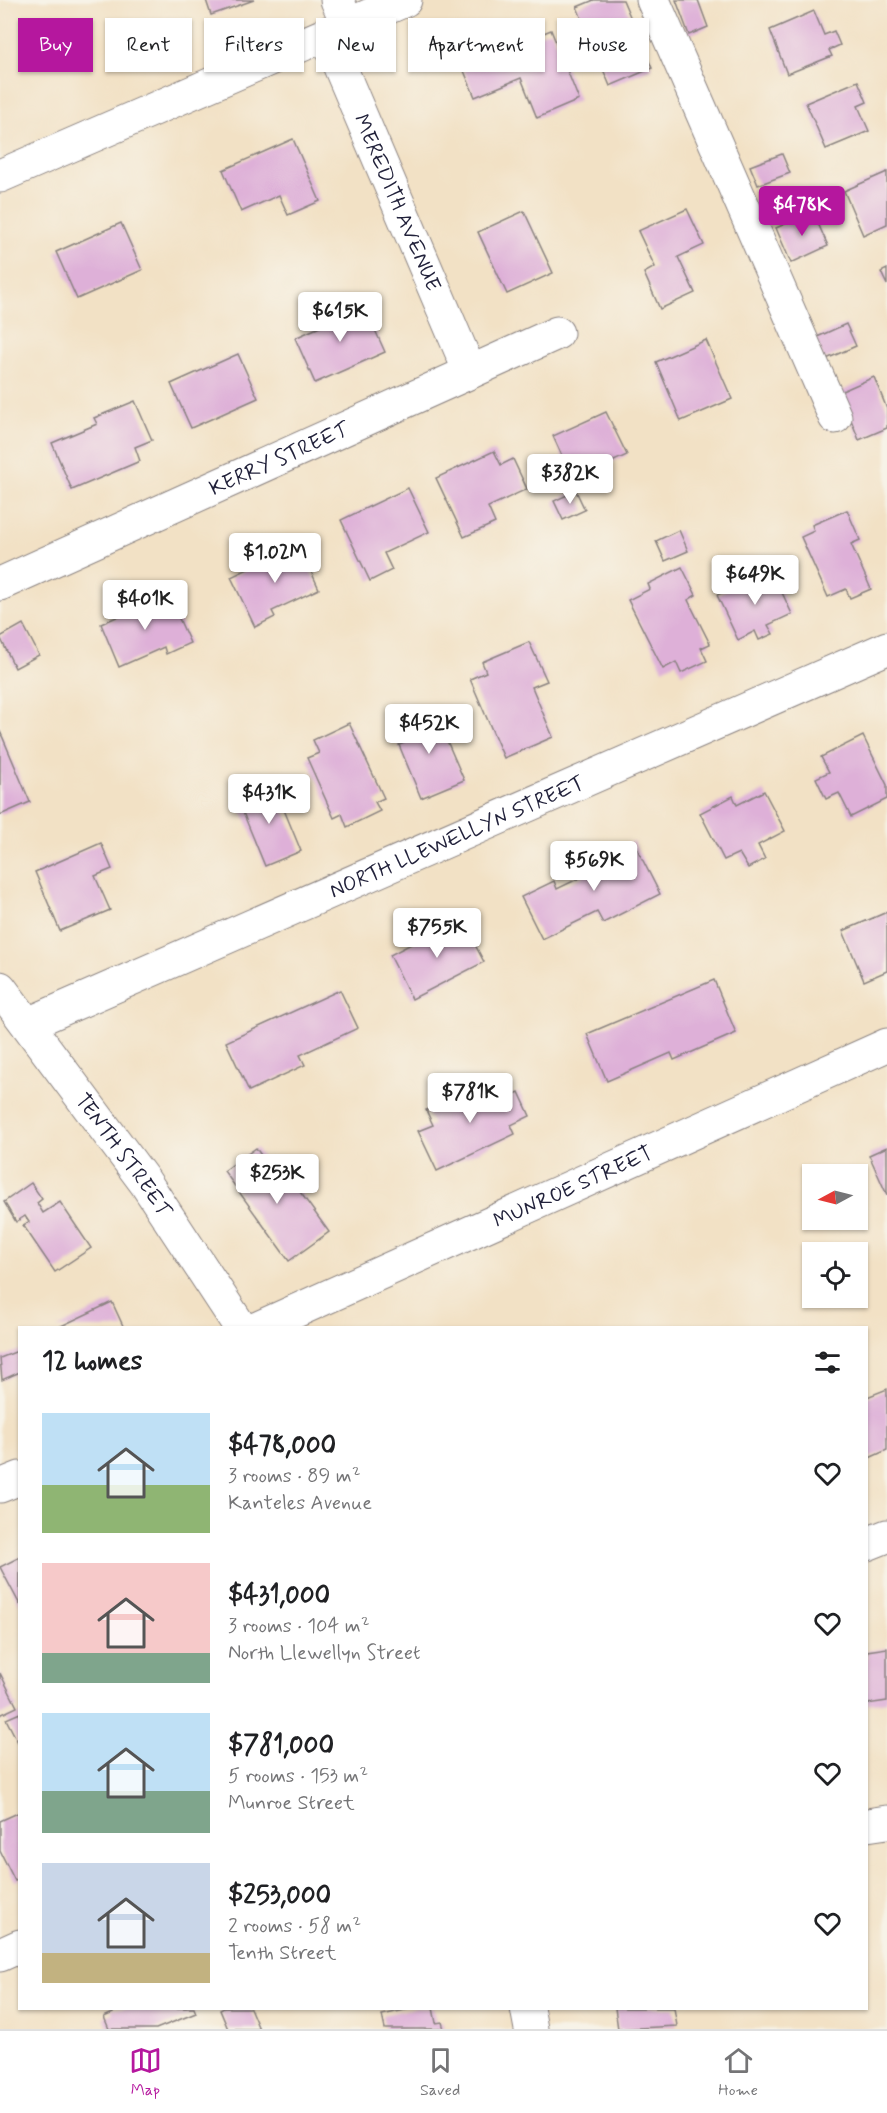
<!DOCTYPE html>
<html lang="en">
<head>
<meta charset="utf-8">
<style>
	body { margin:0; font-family:Mynerve,sans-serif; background:#f6f6f6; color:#202124; height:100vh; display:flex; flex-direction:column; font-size:22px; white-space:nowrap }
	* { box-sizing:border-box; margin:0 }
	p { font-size:20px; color:#757577 }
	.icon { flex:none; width:33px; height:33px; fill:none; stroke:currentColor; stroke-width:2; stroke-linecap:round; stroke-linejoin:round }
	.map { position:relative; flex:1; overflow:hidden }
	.sheet { position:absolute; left:18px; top:1326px; width:850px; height:684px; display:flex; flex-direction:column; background:#fff; border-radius:0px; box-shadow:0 2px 4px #0004 }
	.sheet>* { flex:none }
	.top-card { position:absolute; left:18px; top:18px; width:852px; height:54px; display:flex; gap:12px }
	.needle { width:39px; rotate:263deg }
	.controls { position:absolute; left:802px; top:1164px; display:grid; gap:12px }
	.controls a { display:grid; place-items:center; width:66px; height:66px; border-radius:0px; background:#fff; box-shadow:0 2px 4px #0004; font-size:30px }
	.price { position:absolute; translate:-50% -51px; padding:0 14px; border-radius:6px; background:#fff; color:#222; font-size:20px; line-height:39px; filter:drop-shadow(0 2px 3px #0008) }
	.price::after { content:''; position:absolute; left:50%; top:36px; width:18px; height:14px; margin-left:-9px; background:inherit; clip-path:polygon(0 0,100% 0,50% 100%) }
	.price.on { background:#b5179e; color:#fff }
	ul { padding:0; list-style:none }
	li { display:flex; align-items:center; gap:18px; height:150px; padding:0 24px }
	li span { display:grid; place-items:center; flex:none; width:168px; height:120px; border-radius:0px; color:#555 }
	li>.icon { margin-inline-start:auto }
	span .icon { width:72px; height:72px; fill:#fffc; stroke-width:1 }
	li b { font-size:26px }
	h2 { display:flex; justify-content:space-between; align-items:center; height:72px; padding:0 24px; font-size:26px }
	.tag { padding:0 21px; border-radius:0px; background:#fff; box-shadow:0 2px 4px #0004; font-size:21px; line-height:54px }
	.tag.on { background:#b5179e; color:#fff }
	.dock { display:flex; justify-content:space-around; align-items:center; height:84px; border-top:2px solid #e0e0e0; background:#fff; font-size:16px; color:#757577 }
	.dock a { display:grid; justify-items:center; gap:3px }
	.dock .on { color:#b5179e }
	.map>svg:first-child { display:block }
	.building { fill:#deb0d8 }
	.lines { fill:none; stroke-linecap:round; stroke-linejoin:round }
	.minor-casing { stroke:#8a8280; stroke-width:35 }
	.minor { stroke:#fff; stroke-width:33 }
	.labels { text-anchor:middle; stroke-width:4.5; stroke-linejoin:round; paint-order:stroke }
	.street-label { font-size:21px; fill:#22223b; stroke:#f7f3e8 }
</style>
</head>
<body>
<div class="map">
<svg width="887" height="2029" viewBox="0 0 887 2029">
	<rect width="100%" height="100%" fill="#f7f3e8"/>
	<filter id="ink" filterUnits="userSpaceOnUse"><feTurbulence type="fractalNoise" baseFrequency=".0167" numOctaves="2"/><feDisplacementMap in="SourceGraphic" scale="12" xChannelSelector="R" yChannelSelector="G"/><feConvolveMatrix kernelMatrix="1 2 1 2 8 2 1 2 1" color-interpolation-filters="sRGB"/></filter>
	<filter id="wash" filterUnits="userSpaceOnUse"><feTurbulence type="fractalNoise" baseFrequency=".008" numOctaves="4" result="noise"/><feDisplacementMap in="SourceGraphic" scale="24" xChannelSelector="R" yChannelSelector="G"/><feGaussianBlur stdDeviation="1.35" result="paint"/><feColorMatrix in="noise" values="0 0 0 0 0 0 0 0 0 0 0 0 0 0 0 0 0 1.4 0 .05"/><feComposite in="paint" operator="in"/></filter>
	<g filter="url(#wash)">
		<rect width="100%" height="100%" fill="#f2e1c5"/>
		<g id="blocks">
			<g class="building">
				<path d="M 206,0 L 254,0 L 211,15 Z"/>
				<path d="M 594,0 L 623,0 L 652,68 L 610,86 L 577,7 Z"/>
				<path d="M 676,0 L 698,0 L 708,27 L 689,35 Z"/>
				<path d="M 814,11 L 824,35 L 834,31 L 840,45 L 829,50 L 832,56 L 787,74 L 770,30 Z"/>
				<path d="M 551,30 L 579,100 L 537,118 L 521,78 L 475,97 L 459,59 L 499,42 L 502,50 Z"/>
				<path d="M 858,81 L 867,102 L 858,106 L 869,131 L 826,149 L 806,103 Z"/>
				<path d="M 293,139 L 320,201 L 288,215 L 279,195 L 241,212 L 223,170 Z"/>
				<path d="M 782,154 L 790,173 L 758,185 L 750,166 Z"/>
				<path d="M 887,172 L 887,224 L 863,235 L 844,191 Z"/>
				<path d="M 687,209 L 704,245 L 678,257 L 695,293 L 660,309 L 644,273 L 655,267 L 638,231 Z"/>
				<path d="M 524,211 L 553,273 L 507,294 L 478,232 Z"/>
				<path d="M 813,212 L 828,246 L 791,263 L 776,228 Z"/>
				<path d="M 121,223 L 142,270 L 77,299 L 56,252 Z"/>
				<path d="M 887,269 L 887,285 L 881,272 Z"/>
				<path d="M 362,301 L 385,352 L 315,383 L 295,338 L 340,318 L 338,312 Z"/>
				<path d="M 846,324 L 856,346 L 824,360 L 815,338 Z"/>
				<path d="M 706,340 L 732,399 L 681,421 L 656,362 Z"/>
				<path d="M 238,354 L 258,398 L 191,428 L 171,384 Z"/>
				<path d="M 874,377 L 887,409 L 887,428 L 859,440 L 840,392 Z"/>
				<path d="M 135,401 L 152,440 L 135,447 L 140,461 L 72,490 L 52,443 L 97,424 L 94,418 Z"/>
				<path d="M 606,412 L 627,455 L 573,480 L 553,436 Z"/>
				<path d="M 494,451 L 501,465 L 513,459 L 527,489 L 488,507 L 495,523 L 464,537 L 436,478 Z"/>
				<path d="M 408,488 L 429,532 L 384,553 L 392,570 L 370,581 L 341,520 Z"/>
				<path d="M 576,491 L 585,510 L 563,520 L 554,501 Z"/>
				<path d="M 847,510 L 860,540 L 851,544 L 871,589 L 850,598 L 846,589 L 828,597 L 801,537 L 814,531 L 812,525 Z"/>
				<path d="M 679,530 L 688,551 L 665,561 L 656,541 Z"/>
				<path d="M 299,545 L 319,589 L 272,611 L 275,617 L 255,627 L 231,577 Z"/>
				<path d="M 682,567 L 696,595 L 688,600 L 710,644 L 701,648 L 707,661 L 681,673 L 676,662 L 663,669 L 628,600 L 650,589 L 648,584 Z"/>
				<path d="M 771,569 L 792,614 L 768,625 L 773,634 L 759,640 L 755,631 L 738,640 L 717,595 Z"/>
				<path d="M 168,594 L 190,643 L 166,654 L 164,647 L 119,667 L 101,624 Z"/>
				<path d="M 23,624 L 39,655 L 15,668 L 0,637 Z"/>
				<path d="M 529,642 L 547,681 L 532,687 L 553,737 L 504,758 L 470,679 L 486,672 L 482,662 Z"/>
				<path d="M 434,711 L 464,780 L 421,798 L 399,745 L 404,743 L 398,727 Z"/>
				<path d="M 349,723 L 384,798 L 375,802 L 380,811 L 347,827 L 342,814 L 334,818 L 307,758 L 319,753 L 313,740 Z"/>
				<path d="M 0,731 L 30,802 L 0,815 Z"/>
				<path d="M 863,736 L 887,785 L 887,799 L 851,817 L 839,793 L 826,799 L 816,778 L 829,772 L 821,757 Z"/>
				<path d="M 273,783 L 301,851 L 265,866 L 237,798 Z"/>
				<path d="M 764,791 L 785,831 L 758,845 L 765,859 L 748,868 L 739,853 L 724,860 L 700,813 L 733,796 L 737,805 Z"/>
				<path d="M 633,841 L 660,894 L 603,923 L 597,912 L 542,939 L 521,897 L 554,881 L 557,889 L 584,876 L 580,867 Z"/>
				<path d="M 101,843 L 112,869 L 95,876 L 110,910 L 60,931 L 35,872 Z"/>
				<path d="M 887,912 L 887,971 L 864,981 L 843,931 Z"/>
				<path d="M 461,918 L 484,962 L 412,999 L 390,955 Z"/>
				<path d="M 714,980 L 736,1033 L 674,1060 L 671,1053 L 607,1081 L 587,1034 Z"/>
				<path d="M 340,990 L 358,1028 L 300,1055 L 305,1065 L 249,1091 L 226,1042 Z"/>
				<path d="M 488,1081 L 498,1102 L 519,1092 L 530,1116 L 511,1125 L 515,1134 L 437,1171 L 418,1131 L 433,1125 L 426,1110 Z"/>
				<path d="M 887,1147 L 887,1195 L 869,1155 Z"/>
				<path d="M 256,1148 L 276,1177 L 285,1171 L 329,1232 L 289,1261 L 224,1171 Z"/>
				<path d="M 31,1183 L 42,1199 L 37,1203 L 43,1213 L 60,1202 L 91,1248 L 55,1272 L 23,1225 L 29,1222 L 25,1216 L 16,1222 L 4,1202 Z"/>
				<path d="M 112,1302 L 124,1328 L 57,1328 Z"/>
				<path d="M 20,1350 L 20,1372 L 2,1380 L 0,1358 Z"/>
				<path d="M 887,1389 L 887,1450 L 867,1459 L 867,1397 Z"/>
				<path d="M 20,1557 L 20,1605 L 0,1567 Z"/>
				<path d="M 887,1648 L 887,1701 L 867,1704 L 867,1651 Z"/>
				<path d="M 0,1673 L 17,1707 L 0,1715 Z"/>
				<path d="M 20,1713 L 20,1746 L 6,1719 Z"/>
				<path d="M 20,1812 L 20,1879 L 15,1881 L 0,1851 L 0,1821 Z"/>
				<path d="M 111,2008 L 194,2008 L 196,2013 L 156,2029 L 109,2029 L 104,2017 L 113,2013 Z"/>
				<path d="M 224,2008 L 250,2008 L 259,2029 L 228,2029 L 220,2010 Z"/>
				<path d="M 414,2008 L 433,2008 L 436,2023 L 442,2022 L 444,2029 L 385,2029 L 382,2015 Z"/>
				<path d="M 615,2008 L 674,2008 L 677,2026 L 618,2029 Z"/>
			</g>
		</g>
	</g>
	<g filter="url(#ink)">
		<use href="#blocks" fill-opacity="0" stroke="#8a8280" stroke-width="1.5"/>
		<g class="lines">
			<g class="minor-casing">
				<g id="minor">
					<path d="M 337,0 L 348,25"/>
					<path d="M 653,0 L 835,417"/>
					<path id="s1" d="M 326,34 L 470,372"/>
					<path d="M 0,176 L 405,0"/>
					<path id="s2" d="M 0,584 L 557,333"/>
					<path id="s3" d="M 0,988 L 145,1182 L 241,1328"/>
					<path id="s4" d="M 28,1024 L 887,648"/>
					<path id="s5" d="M 258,1328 L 887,1045"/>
					<path d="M 0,1486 L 20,1478"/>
					<path d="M 867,1544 L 887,1536"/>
					<path d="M 867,1825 L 887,1822"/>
					<path d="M 0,1955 L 20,1946"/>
					<path d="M 527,2008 L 531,2029"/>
				</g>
			</g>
			<use href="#minor" class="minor"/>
		</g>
	</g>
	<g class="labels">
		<g class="street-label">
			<text dy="7" stroke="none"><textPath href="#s1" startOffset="183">MEREDITH AVENUE</textPath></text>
			<text dy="7" stroke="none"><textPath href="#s2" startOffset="306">KERRY STREET</textPath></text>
			<text dy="7" stroke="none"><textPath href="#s4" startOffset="468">NORTH LLEWELLYN STREET</textPath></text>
			<text dy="7" stroke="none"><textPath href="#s3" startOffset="208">TENTH STREET</textPath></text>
			<text dy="7" stroke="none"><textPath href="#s5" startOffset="345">MUNROE STREET</textPath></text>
		</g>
	</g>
</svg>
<div class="controls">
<a><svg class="needle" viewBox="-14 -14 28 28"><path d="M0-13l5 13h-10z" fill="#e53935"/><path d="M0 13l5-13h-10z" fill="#757577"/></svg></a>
<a><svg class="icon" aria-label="locate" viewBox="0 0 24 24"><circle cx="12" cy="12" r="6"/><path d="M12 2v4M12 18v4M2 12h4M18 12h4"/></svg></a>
</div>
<b class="price on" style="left:802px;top:237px">$478K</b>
<b class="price" style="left:340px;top:343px">$615K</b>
<b class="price" style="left:570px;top:505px">$382K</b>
<b class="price" style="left:275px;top:584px">$1.02M</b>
<b class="price" style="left:755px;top:606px">$649K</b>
<b class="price" style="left:145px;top:631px">$401K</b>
<b class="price" style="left:429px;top:755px">$452K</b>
<b class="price" style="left:269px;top:825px">$431K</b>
<b class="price" style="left:594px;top:892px">$569K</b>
<b class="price" style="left:437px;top:959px">$755K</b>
<b class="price" style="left:470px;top:1124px">$781K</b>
<b class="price" style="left:277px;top:1205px">$253K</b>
<div class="top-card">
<a class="tag on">Buy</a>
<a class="tag">Rent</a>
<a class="tag">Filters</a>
<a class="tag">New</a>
<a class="tag">Apartment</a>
<a class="tag">House</a>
</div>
<section class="sheet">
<h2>12 homes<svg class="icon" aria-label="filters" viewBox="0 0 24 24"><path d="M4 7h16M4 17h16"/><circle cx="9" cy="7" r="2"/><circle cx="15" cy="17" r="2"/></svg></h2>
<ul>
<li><span style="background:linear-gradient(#bfe0f5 60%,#8fb573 0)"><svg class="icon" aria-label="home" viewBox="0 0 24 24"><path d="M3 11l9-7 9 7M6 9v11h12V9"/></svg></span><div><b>$478,000</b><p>3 rooms · 89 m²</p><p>Kanteles Avenue</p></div><svg class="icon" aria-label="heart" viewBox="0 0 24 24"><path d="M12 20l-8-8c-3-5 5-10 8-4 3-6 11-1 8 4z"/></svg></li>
<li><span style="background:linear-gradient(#f6c9c9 75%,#7fa58c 0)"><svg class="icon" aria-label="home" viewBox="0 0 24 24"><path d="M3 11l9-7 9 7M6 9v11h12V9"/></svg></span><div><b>$431,000</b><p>3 rooms · 104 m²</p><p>North Llewellyn Street</p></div><svg class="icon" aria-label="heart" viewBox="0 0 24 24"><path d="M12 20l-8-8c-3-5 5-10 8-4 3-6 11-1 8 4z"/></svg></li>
<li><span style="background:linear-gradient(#bfe0f5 65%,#7fa58c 0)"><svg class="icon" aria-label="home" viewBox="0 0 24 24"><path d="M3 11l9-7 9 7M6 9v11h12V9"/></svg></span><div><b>$781,000</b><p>5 rooms · 153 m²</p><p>Munroe Street</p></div><svg class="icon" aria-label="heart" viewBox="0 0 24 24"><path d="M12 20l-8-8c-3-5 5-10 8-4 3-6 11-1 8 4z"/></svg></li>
<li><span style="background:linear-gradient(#c9d6e8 75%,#c2b280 0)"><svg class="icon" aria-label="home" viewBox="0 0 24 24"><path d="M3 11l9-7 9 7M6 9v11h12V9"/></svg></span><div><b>$253,000</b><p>2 rooms · 58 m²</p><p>Tenth Street</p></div><svg class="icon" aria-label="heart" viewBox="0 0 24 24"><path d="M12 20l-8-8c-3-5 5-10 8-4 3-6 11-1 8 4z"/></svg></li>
</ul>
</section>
</div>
<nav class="dock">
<a class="on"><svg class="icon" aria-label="map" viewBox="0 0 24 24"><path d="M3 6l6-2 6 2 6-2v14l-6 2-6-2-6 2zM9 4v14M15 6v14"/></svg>Map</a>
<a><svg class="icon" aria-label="saved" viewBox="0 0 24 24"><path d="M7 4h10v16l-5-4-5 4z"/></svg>Saved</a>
<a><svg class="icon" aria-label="home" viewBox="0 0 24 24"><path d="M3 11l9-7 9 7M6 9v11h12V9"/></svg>Home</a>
</nav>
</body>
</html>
